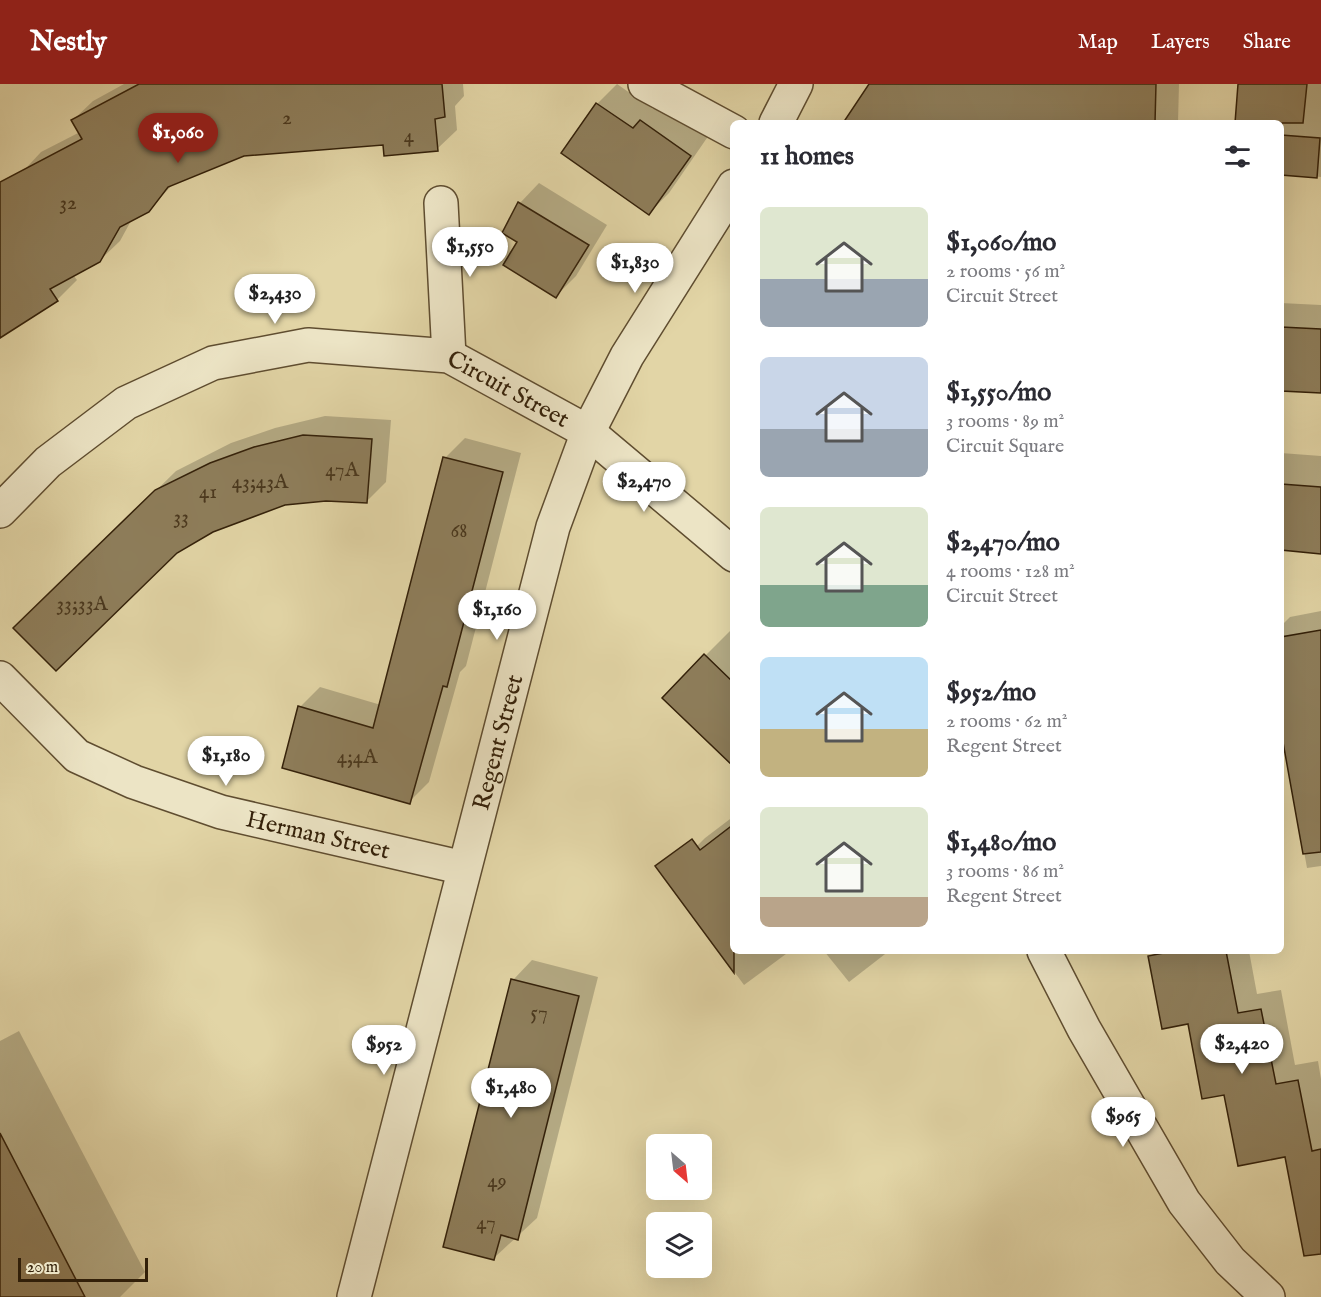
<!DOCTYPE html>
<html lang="en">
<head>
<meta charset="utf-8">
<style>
	body { margin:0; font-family:"IM FELL English",serif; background:#f2f2f3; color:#2b2b33; height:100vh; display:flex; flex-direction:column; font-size:22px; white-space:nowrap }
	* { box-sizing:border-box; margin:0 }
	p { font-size:20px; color:#7c7c81 }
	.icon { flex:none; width:33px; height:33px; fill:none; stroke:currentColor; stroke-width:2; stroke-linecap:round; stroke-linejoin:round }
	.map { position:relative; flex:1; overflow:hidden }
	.drawer { position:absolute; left:730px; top:36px; width:554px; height:834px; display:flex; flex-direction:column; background:#fff; border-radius:9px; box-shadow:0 6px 24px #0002 }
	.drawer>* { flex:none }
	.needle { width:39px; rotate:152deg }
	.fabs { position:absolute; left:646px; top:1050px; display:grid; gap:12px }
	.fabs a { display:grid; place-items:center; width:66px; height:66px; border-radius:9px; background:#fff; box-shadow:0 6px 24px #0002; font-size:30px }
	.scale { position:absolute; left:18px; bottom:15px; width:130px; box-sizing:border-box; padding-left:6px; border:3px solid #332009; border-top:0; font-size:16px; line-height:21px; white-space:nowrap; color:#332009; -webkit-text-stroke:4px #ece4c5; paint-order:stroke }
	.price { position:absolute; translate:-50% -51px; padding:0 14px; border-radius:21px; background:#fff; color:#222; font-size:20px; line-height:39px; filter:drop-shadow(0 2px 3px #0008) }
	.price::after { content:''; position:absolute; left:50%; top:36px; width:18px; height:14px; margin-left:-9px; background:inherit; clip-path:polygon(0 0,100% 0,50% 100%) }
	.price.current { background:#8f2418; color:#fff }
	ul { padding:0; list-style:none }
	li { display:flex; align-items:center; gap:18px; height:150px; padding:0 30px }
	li span { display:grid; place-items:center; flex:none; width:168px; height:120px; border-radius:9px; color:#555 }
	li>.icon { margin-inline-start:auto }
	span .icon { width:72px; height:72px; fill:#fffc; stroke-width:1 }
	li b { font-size:26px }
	h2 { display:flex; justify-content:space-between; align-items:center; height:72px; padding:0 30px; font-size:26px }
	header { display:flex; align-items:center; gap:36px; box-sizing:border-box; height:84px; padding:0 30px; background:#8f2418; color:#fff }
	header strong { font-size:28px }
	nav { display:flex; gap:33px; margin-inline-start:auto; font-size:21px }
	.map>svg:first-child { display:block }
	.shadow { fill:#0003; fill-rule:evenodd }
	.building { fill:#8e7e5b; stroke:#332009; stroke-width:1.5 }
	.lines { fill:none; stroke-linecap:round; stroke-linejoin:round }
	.street-casing { stroke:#5f4d30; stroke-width:36 }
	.street { stroke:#ece4c5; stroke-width:33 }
	.labels { text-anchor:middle; stroke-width:4.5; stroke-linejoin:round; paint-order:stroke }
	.number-label { font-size:21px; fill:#4a381e }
	.street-label { font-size:24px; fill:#332009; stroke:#ece4c5 }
</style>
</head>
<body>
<header>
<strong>Nestly</strong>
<nav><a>Map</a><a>Layers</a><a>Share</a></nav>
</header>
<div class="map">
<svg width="1321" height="1213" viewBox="0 0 1321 1213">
	<rect width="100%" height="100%" fill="#e2d5a6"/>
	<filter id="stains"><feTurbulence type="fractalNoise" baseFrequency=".00333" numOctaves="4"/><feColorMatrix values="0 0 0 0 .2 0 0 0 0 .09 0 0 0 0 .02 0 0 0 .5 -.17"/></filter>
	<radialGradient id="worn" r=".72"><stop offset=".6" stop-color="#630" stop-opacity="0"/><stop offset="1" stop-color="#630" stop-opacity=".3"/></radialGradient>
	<g class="shadow">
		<path d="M 124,0 L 463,0 L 464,12 L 455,22 L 457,46 L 437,65 L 384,59 L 244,71 L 174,99 L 148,127 L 132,135 L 120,157 L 99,177 L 73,191 L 77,196 L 57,216 L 0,252 L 0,112 L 41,68 L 80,48 L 73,36 L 93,17 ZM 435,27 L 437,50 L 434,50 L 432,28 Z"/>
		<path d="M 617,0 L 653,25 L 660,17 L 709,51 L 669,109 L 649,129 L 563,69 L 597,20 Z"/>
		<path d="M 870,0 L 1179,0 L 1178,39 L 866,39 Z"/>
		<path d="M 1240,0 L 1321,0 L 1321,93 L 1281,89 L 1281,39 L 1236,39 Z"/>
		<path d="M 539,99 L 607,141 L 576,192 L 556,212 L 519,157 L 520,119 Z"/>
		<path d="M 1281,219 L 1321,221 L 1321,307 L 1281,305 Z"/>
		<path d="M 325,332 L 391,336 L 386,398 L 366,418 L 326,415 L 285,420 L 212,447 L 16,544 L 176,387 L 231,359 L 275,344 Z"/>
		<path d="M 465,354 L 521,369 L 466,582 L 460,588 L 429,698 L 409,718 L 300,623 L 320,603 L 381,621 L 445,374 Z"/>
		<path d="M 1281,369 L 1321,372 L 1321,468 L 1281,465 Z"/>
		<path d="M 1321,527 L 1321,782 L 1307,784 L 1281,639 L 1281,542 L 1290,533 Z"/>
		<path d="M 734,543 L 734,661 L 705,572 Z"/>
		<path d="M 734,732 L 734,867 L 790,867 L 744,901 L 665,794 L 705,754 Z"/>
		<path d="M 824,867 L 889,867 L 849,898 Z"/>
		<path d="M 1156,867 L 1249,867 L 1257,910 L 1281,906 L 1295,981 L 1318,977 L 1321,995 L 1321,1155 L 1286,1072 L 1225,1009 L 1189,938 L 1150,873 Z"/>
		<path d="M 532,876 L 598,893 L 537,1134 L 494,1174 L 513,896 Z"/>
		<path d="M 19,947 L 145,1188 L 120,1213 L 0,1213 L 0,957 Z"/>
	</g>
	<g class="building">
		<path d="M 139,0 L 442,0 L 445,33 L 435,35 L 438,67 L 384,72 L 383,61 L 244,72 L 168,103 L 149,128 L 120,143 L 100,178 L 50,205 L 58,217 L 0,254 L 0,98 L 82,55 L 71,36 Z"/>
		<path d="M 869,0 L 1156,0 L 1155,39 L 843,39 Z"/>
		<path d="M 1238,0 L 1307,0 L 1303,39 L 1235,39 Z"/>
		<path d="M 596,19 L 633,44 L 640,36 L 691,72 L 649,131 L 561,69 Z"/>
		<path d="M 1281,51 L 1320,54 L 1317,94 L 1281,91 Z"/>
		<path d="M 518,118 L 589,161 L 556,214 L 503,181 L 517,158 L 502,149 Z"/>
		<path d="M 1281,243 L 1321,245 L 1321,309 L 1281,307 Z"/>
		<path d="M 303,351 L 372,355 L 367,419 L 326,417 L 285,421 L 213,448 L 177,469 L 56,587 L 13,544 L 155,406 L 210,379 L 254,363 Z"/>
		<path d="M 443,373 L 503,388 L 447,603 L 443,602 L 410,720 L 282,684 L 298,622 L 373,644 Z"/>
		<path d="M 1281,400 L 1321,403 L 1321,470 L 1281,466 Z"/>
		<path d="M 1321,546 L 1321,768 L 1303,770 L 1281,647 L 1281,553 Z"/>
		<path d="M 704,570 L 734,599 L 734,683 L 662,614 Z"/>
		<path d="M 734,740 L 734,889 L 655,782 L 692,755 L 700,766 Z"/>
		<path d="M 1174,867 L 1226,867 L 1238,929 L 1261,925 L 1276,1000 L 1298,996 L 1312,1067 L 1321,1065 L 1321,1170 L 1304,1172 L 1285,1073 L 1238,1082 L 1224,1011 L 1202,1015 L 1188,940 L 1162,945 L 1148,872 Z"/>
		<path d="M 511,895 L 579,912 L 518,1156 L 501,1151 L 494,1176 L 443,1163 Z"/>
		<path d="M 0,1049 L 85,1213 L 0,1213 Z"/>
	</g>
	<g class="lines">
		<g class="street-casing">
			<g id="street">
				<path d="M 645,0 L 734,48"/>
				<path d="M 776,39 L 796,0"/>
				<path d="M 441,119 L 449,272"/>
				<path id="s1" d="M 0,427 L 48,378 L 126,319 L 213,279 L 308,261 L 449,272 L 588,348 L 734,471"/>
				<path id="s2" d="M 0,594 L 77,672 L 134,698 L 221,728 L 464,784"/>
				<path d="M 1044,867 L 1084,945 L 1184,1118 L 1230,1177 L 1268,1213"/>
				<path id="s3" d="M 354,1213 L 553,443 L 588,348 L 627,272 L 734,102"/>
			</g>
		</g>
		<use href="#street" class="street"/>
	</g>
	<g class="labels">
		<g class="number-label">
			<text x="287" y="40">2</text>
			<text x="409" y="58">4</text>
			<text x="68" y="125">32</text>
			<text x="342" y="392">47A</text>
			<text x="260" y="404">43;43A</text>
			<text x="208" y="414">41</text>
			<text x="181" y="439">33</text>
			<text x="459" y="453">68</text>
			<text x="82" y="526">33;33A</text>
			<text x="357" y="679">4;4A</text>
			<text x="539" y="935">57</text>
			<text x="497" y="1103">49</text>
			<text x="486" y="1145">47</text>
		</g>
		<g class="street-label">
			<text dy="8" stroke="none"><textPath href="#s1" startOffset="568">Circuit Street</textPath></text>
			<text dy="8" stroke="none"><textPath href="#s3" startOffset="573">Regent Street</textPath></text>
			<text dy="8" stroke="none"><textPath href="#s2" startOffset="364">Herman Street</textPath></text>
		</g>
	</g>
	<rect width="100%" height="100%" filter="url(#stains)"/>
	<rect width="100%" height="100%" fill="url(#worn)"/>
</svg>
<div class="fabs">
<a><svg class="needle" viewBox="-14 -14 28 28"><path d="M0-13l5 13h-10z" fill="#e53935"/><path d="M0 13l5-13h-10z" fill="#7c7c81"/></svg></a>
<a><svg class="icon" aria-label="layers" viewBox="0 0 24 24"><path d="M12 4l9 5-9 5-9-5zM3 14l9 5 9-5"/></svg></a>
</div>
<div class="scale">20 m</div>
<b class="price current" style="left:178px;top:80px">$1,060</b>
<b class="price" style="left:470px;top:194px">$1,550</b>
<b class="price" style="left:635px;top:210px">$1,830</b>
<b class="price" style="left:275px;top:241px">$2,430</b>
<b class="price" style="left:644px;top:429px">$2,470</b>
<b class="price" style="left:497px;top:557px">$1,160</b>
<b class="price" style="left:226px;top:703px">$1,180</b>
<b class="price" style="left:1242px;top:991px">$2,420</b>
<b class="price" style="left:384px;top:992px">$952</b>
<b class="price" style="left:511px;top:1035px">$1,480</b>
<b class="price" style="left:1123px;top:1064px">$965</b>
<section class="drawer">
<h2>11 homes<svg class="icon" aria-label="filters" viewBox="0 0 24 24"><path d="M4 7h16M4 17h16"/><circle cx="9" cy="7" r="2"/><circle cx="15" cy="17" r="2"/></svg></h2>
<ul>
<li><span style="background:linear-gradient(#dfe7d0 60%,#9aa5b1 0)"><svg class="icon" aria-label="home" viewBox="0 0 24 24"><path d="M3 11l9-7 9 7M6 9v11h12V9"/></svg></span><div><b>$1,060/mo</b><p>2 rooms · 56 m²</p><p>Circuit Street</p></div></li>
<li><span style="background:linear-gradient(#c9d6e8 60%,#9aa5b1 0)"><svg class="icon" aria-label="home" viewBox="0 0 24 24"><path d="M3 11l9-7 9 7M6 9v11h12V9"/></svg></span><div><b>$1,550/mo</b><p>3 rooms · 89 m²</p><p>Circuit Square</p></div></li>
<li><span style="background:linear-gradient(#dfe7d0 65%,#7fa58c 0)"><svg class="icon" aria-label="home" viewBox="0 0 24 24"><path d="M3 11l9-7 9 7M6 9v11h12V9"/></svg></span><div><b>$2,470/mo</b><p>4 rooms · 128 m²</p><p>Circuit Street</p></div></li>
<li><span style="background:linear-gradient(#bfe0f5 60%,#c2b280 0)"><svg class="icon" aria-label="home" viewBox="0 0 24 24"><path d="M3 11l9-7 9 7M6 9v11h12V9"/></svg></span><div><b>$952/mo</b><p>2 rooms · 62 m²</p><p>Regent Street</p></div></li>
<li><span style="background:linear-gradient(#dfe7d0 75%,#b9a48a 0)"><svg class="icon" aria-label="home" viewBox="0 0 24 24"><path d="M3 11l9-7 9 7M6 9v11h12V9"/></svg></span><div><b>$1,480/mo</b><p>3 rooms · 86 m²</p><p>Regent Street</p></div></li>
</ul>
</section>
</div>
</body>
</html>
